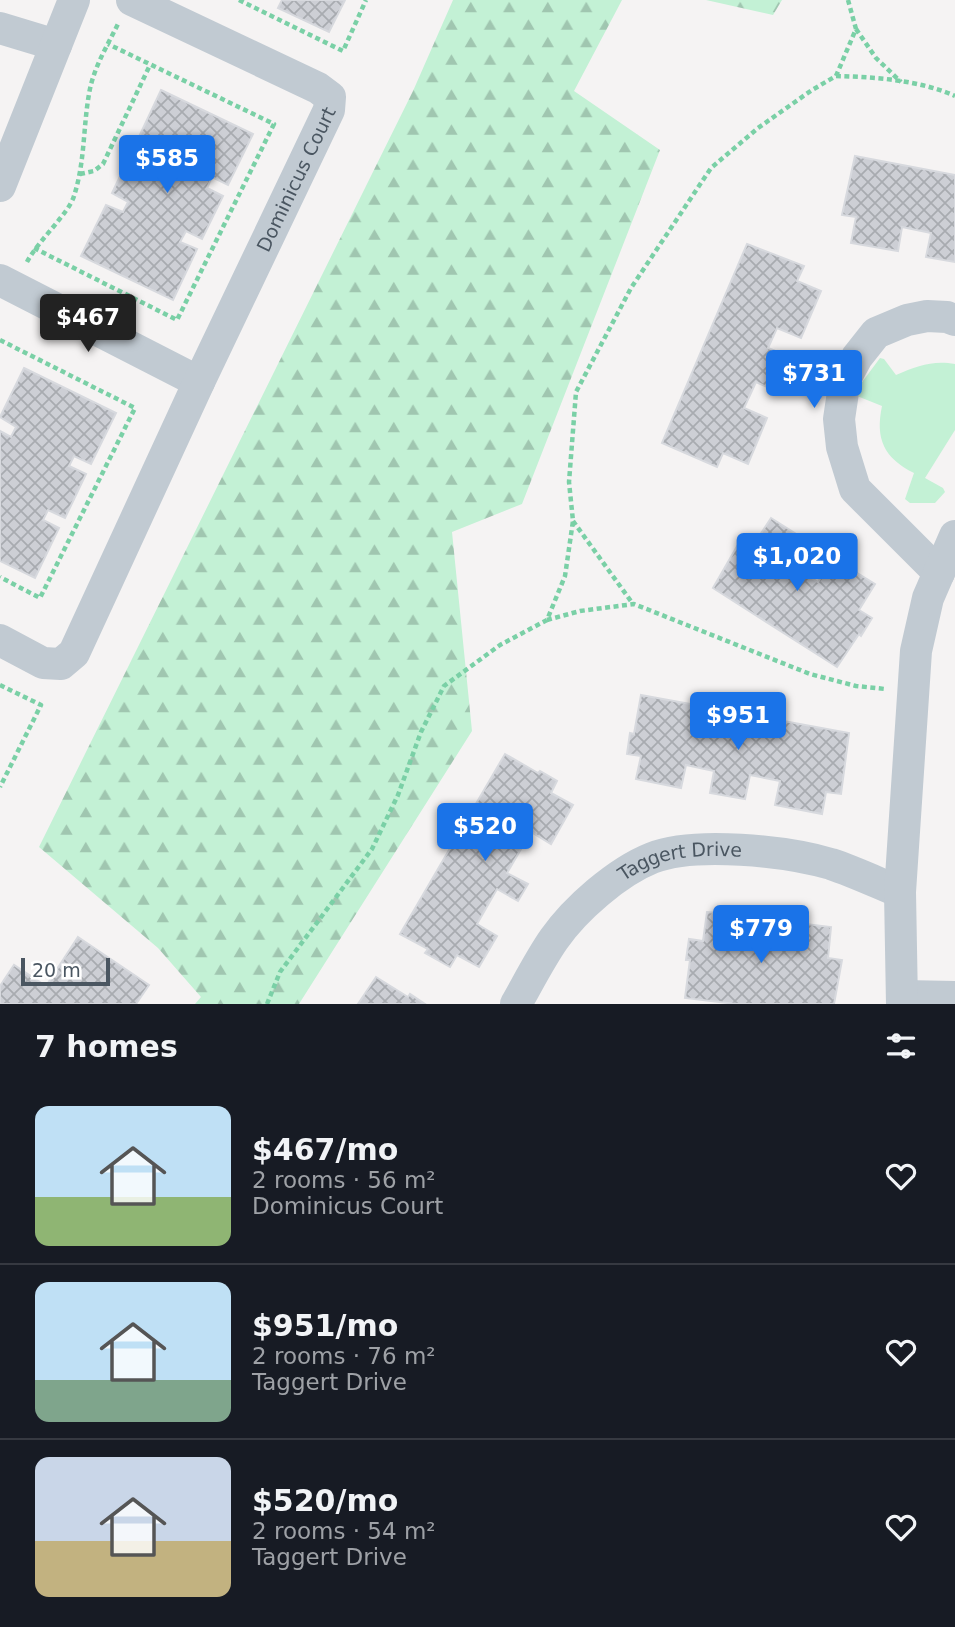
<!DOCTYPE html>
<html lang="en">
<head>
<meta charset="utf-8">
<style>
	body { margin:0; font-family:"DejaVu Sans",sans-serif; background:#242831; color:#f1f3f6; height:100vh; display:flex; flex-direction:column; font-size:26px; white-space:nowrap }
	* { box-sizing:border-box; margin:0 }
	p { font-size:23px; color:#9ea1a6 }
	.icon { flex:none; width:38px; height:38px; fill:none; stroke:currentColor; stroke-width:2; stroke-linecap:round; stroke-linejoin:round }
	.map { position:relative; height:1004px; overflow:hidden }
	.drawer { display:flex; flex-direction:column; background:#171b24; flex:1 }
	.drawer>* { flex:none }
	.scale { position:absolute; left:21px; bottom:18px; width:89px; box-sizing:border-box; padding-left:7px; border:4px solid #4a5661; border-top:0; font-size:19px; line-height:24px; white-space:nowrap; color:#4a5661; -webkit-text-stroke:5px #fff; paint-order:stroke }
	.price { position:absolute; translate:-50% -60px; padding:0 16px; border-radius:7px; background:#1a73e8; color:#fff; font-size:23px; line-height:46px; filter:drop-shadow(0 2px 4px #0008) }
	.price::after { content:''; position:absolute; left:50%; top:42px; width:21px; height:16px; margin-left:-10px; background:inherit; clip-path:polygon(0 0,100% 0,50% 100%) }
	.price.active { background:#222; color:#fff }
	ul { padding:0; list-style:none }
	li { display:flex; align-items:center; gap:21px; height:175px; padding:0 35px }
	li+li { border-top:2px solid #363941 }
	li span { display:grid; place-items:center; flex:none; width:196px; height:140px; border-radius:14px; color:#555 }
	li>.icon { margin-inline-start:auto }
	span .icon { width:84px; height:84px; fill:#fffc; stroke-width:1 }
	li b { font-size:30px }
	h2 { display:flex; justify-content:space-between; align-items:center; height:84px; padding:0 35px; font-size:30px }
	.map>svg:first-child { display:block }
	.green { fill:#c3f1d5 }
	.forest { fill:url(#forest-firs) }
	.building { fill:url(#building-cross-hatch); stroke:#d7d9de; stroke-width:2 }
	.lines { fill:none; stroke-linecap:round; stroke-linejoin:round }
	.path { stroke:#7ad0a6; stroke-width:4.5; stroke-dasharray:5 3.5; stroke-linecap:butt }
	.street { stroke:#c1cad2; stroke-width:32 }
	.labels { text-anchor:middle; stroke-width:7; stroke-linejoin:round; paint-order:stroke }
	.street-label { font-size:19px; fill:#4a5661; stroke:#fff }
</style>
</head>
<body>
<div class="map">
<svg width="955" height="1004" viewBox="0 0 955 1004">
	<defs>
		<pattern id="forest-firs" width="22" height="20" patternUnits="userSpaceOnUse" patternTransform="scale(1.75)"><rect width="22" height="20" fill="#c3f1d5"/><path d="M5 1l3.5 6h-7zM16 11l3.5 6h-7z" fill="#a0c6b0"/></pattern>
		<pattern id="building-cross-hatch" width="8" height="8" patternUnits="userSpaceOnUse" patternTransform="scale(1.75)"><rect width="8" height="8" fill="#cdcfd5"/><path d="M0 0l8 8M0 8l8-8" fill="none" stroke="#a8abb0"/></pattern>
	</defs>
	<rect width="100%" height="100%" fill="#f5f3f3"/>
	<path class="green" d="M 880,358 L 884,359 L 896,375 C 917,366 933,360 955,364 L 955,430 L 925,478 L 943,488 L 945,492 L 935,503 L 910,503 L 905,499 L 914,473 C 884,458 875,439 882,406 L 857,396 L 857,389 Z"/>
	<g class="forest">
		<path d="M 453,0 L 622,0 L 574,91 L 660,150 L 522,504 L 452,532 L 472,731 L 299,1004 L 195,1004 L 201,997 L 158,948 L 39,847 L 413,91 Z"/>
		<path d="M 706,0 L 782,0 L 773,15 Z"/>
	</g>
	<g class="building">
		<path d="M 282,0 L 345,0 L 329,32 L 278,8 Z"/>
		<path d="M 161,90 L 253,134 L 228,185 L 212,177 L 207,188 L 223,196 L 202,239 L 186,231 L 180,242 L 197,249 L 173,300 L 81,256 L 106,205 L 123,212 L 128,202 L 112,193 L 132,151 L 148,159 L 153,149 L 137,141 Z"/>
		<path d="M 855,156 L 955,175 L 955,262 L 926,257 L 931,233 L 902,227 L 898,251 L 851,243 L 856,217 L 842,215 Z"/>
		<path d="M 747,244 L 804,266 L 797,281 L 821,291 L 801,338 L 777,328 L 768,348 L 793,358 L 778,392 L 756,382 L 744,408 L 767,418 L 748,464 L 723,453 L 717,467 L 662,443 Z"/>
		<path d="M 24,368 L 116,413 L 91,464 L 74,456 L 69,466 L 86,474 L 65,518 L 48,510 L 43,520 L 59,528 L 35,578 L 0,561 L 0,431 L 11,437 L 16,427 L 0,417 Z"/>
		<path d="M 771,518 L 809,542 L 793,566 L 818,582 L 833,558 L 875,584 L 859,610 L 872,618 L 861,636 L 859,634 L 837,667 L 713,588 L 743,536 L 754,544 Z"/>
		<path d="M 641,695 L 849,733 L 841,794 L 826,792 L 822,814 L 775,805 L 780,781 L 750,775 L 745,799 L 710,793 L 714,771 L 686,765 L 681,788 L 636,779 L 641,756 L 627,754 L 630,733 L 634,734 Z"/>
		<path d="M 505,754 L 538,773 L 540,771 L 557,781 L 551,793 L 573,805 L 551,844 L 531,832 L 507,873 L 528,884 L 518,901 L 497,889 L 477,924 L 497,936 L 479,967 L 457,955 L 450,967 L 425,953 L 428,949 L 400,934 Z"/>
		<path d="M 707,912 L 754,917 L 751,945 L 779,948 L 782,921 L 831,927 L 828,958 L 842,960 L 834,1004 L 736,1004 L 685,998 L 690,960 L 686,960 L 689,939 L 703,941 Z"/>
		<path d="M 78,937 L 149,985 L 136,1004 L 0,1004 L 0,986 L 14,965 L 46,986 Z"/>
		<path d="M 376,977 L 408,997 L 410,994 L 425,1004 L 358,1004 Z"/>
	</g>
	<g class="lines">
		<g class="path">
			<path d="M 239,0 L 343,51 L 366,0"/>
			<path d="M 856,29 L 876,58 L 901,82"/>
			<path d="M 836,76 C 875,77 919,80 955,96"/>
			<path d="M 80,174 L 94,171 L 103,164 L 150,65"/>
			<path d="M 34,248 L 177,320 L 274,124 L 108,44"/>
			<path d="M 27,262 C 38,241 69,213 74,196 C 85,162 83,128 89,94 C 93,69 107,46 118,24"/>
			<path d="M 0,340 L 135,408 L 40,598 L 0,577"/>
			<path d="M 573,521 L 633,604"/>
			<path d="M 547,620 L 580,611 L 634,604 L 810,674 L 856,686 L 885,689"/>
			<path d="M 0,685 L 41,705 L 0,787"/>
			<path d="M 267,1004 L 280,972 L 372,849 L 398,795 L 421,732 L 444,686 L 500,645 L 547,620 L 565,576 L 573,521 L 569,482 L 576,392 L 631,288 L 711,168 L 758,128 L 812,90 L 836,76 L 856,29 L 848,0"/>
		</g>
		<g class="street">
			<path d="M 0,28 L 56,45"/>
			<path d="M 0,186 L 74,0"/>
			<path d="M 0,280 L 199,382"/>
			<path d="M 939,573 L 855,489 L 842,447 L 839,419 L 845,379 L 857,357 L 876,333 L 907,320 L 927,316 L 947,317 L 955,320"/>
			<path id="s1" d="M 0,640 L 43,663 L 61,664 L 74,653 L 199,382 L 329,110 L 330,97 L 318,88 L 132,0"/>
			<path d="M 903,996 L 955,997"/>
			<path id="s2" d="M 516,1004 C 528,983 540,959 554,939 C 575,909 617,872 652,858 C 695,841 786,851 831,864 C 855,872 878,883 900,892"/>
			<path d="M 902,1004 L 900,892 L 916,651 L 928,598 L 955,536"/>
		</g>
	</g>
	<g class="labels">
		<g class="street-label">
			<text dy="7" stroke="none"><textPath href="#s1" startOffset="607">Dominicus Court</textPath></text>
			<text dy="7" stroke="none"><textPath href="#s2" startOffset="231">Taggert Drive</textPath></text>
		</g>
	</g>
</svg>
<div class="scale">20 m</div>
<b class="price" style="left:167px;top:195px">$585</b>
<b class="price active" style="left:88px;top:354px">$467</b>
<b class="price" style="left:814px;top:410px">$731</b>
<b class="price" style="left:797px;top:593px">$1,020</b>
<b class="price" style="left:738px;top:752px">$951</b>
<b class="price" style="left:485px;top:863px">$520</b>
<b class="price" style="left:761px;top:965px">$779</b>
</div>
<section class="drawer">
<h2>7 homes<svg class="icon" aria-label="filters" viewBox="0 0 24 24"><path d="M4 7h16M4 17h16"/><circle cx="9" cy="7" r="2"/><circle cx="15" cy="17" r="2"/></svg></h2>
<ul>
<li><span style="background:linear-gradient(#bfe0f5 65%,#8fb573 0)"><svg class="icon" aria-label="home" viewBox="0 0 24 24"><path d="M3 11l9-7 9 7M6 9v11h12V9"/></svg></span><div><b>$467/mo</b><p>2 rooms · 56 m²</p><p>Dominicus Court</p></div><svg class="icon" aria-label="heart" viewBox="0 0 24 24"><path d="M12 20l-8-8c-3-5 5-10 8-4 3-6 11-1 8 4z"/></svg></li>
<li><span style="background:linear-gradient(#bfe0f5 70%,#7fa58c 0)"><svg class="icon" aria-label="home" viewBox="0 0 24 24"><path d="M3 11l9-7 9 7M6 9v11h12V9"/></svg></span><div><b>$951/mo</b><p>2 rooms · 76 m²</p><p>Taggert Drive</p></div><svg class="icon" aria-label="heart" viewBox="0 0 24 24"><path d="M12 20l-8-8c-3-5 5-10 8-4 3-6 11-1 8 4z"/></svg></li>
<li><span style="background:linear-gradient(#c9d6e8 60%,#c2b280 0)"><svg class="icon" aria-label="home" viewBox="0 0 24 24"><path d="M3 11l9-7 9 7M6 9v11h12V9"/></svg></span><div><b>$520/mo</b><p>2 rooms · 54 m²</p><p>Taggert Drive</p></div><svg class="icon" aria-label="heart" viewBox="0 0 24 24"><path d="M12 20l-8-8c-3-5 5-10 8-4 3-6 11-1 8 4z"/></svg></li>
</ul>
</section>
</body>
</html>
